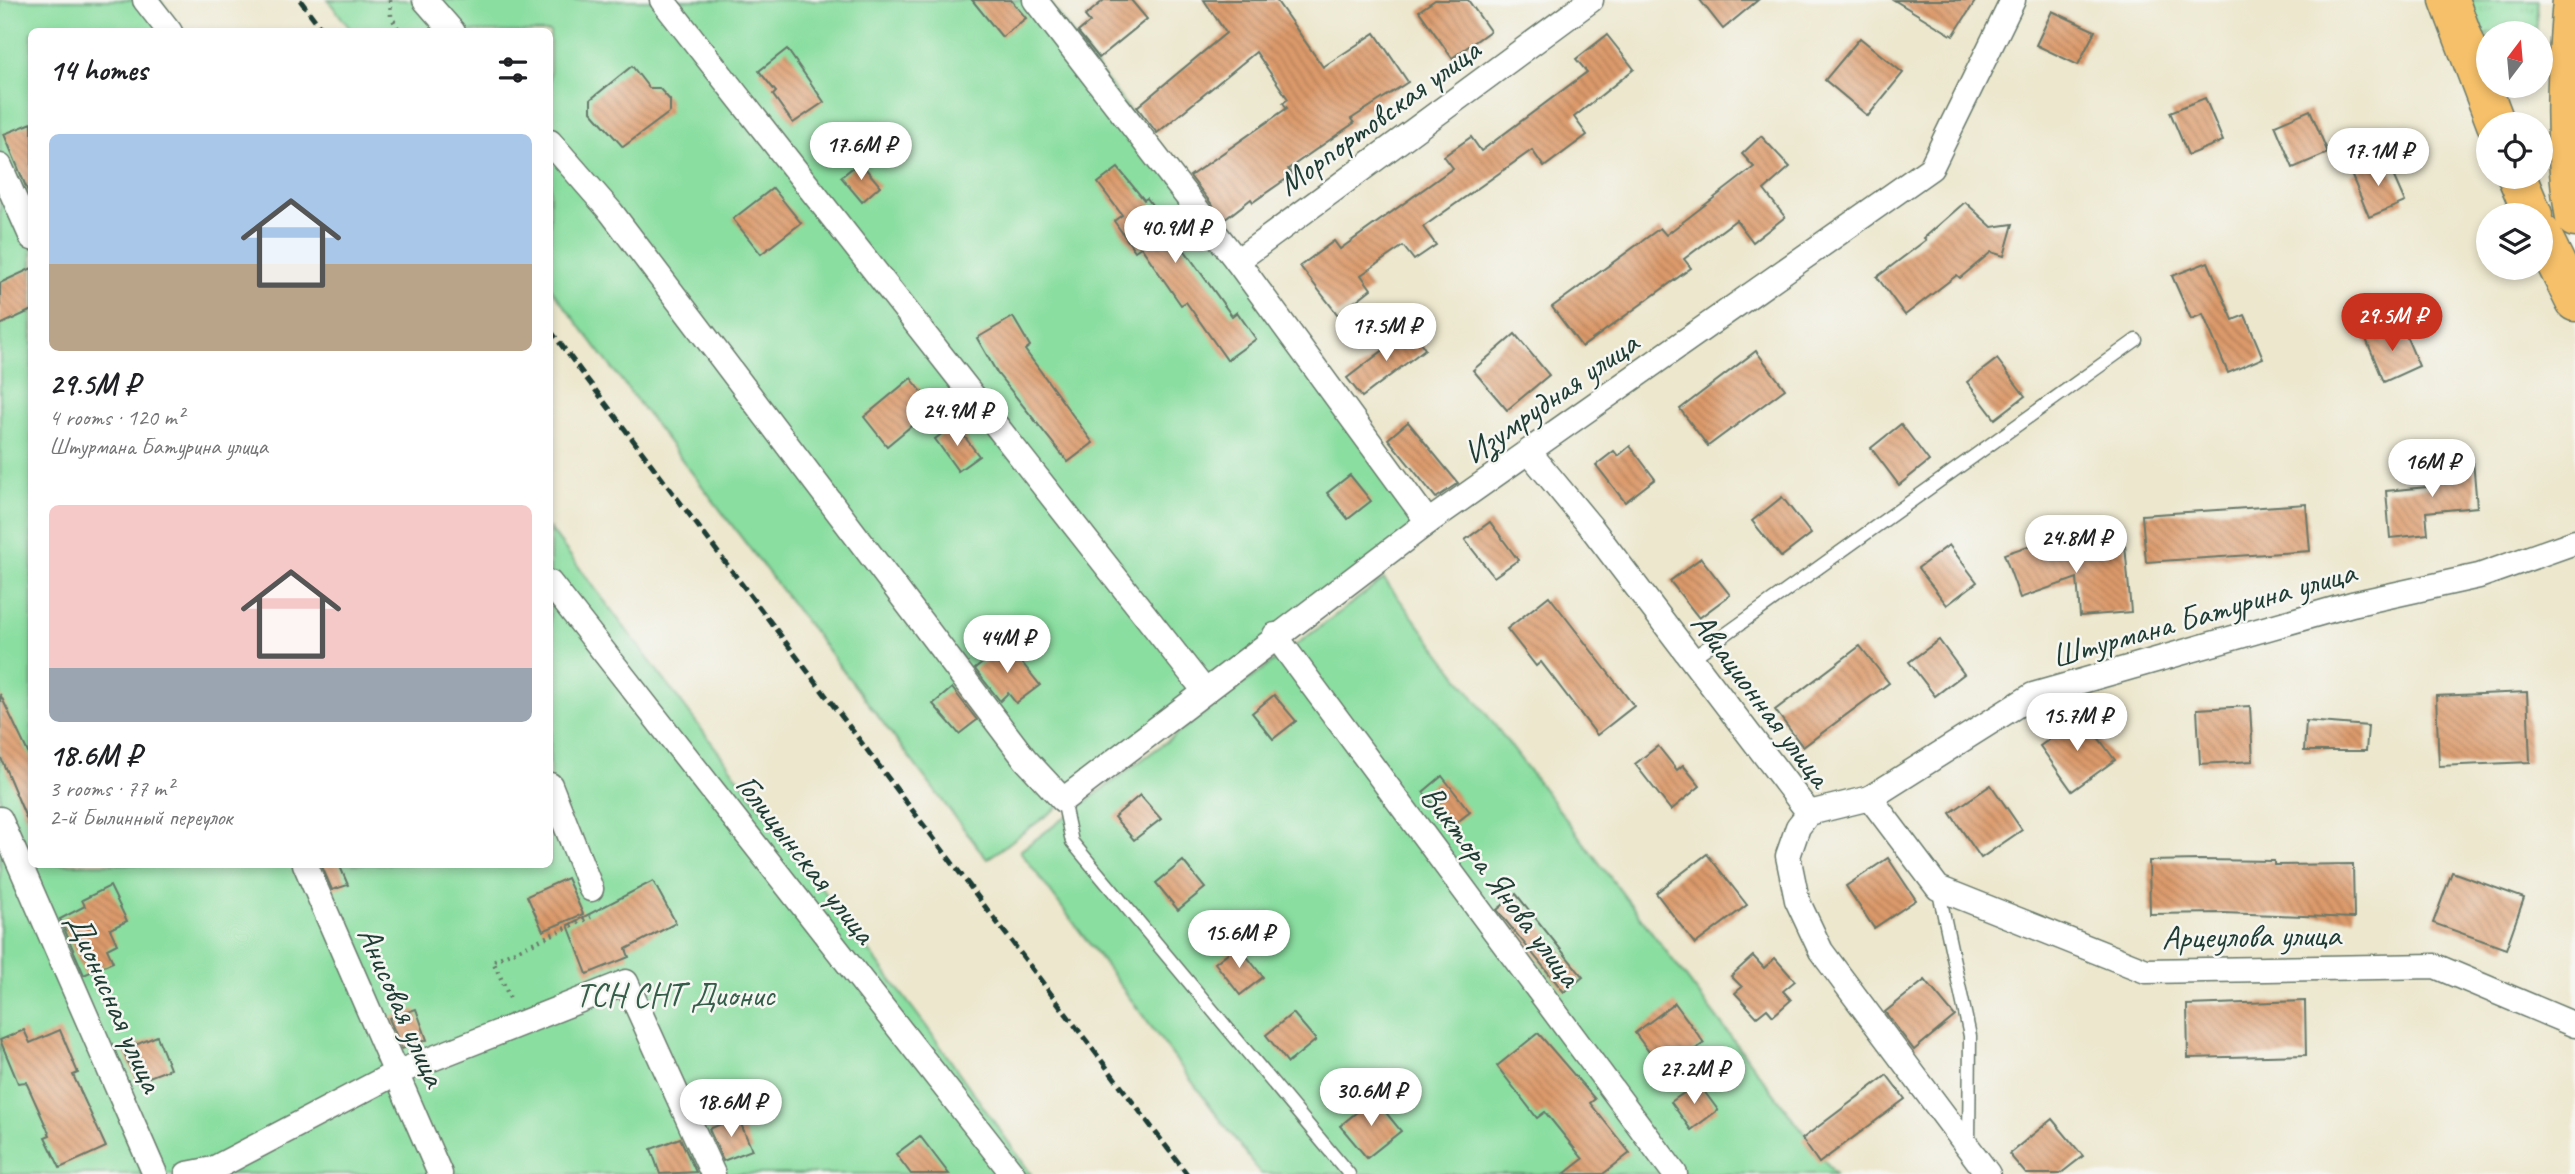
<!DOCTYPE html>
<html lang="en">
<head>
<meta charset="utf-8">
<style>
	body { margin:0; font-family:Caveat,sans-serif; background:#f2f2f2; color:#202124; height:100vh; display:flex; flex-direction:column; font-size:26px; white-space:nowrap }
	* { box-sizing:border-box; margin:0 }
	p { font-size:23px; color:#757577 }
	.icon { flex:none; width:38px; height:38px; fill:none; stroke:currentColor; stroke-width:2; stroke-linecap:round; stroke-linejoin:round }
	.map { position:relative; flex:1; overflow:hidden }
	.side { position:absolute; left:28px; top:28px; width:525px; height:840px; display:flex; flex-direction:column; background:#fff; border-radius:10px; box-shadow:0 4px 10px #0003 }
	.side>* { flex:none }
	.needle { width:46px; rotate:16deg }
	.controls { position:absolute; left:2476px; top:21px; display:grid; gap:14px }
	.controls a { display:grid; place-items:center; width:77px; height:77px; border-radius:50%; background:#fff; box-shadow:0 4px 10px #0003; font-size:35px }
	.price { position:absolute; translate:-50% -60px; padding:0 16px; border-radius:24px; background:#fff; color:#222; font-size:23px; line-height:46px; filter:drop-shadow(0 2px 4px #0008) }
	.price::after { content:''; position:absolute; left:50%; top:42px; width:21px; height:16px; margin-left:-10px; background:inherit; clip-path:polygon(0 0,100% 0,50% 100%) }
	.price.active { background:#c8321e; color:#fff }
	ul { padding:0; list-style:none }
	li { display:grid; align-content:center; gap:14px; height:371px; padding:0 21px }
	li span { display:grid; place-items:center; height:217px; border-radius:10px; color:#555 }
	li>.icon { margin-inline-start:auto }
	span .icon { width:126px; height:126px; fill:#fffc; stroke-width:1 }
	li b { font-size:30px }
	h2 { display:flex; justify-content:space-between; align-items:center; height:84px; padding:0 21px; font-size:30px }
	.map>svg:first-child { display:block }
	.grass { fill:url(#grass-tufts); stroke:#548e6a; stroke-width:2 }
	.garden { fill:#8adea0; stroke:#548e6a; stroke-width:2 }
	.building { fill:url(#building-back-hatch) }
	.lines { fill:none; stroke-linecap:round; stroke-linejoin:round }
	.service-casing { stroke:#67786a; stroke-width:15 }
	.minor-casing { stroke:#67786a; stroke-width:27 }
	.primary-casing { stroke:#67786a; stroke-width:41 }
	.path { stroke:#67786a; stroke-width:4.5; stroke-dasharray:2 5; stroke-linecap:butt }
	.service { stroke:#fff; stroke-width:12 }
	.minor { stroke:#fff; stroke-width:24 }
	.primary { stroke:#f6c06b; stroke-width:38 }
	.rail { stroke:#1f3d34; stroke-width:5; stroke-dasharray:10 5; stroke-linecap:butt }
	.labels { text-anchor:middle; stroke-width:5; stroke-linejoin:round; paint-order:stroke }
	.street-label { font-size:33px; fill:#1f3d34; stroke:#f6f6f2 }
	.park-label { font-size:33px; fill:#345d4a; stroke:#f6f6f2 }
</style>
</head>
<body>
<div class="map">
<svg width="2575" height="1174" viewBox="0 0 2575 1174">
	<defs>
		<pattern id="grass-tufts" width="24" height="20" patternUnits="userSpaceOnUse" patternTransform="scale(1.75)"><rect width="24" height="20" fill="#8adea0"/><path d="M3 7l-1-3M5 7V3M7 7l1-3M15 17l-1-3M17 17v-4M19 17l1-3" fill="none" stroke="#77bf8a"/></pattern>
		<pattern id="building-back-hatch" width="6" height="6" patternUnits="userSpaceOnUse" patternTransform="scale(1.75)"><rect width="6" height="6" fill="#dc9a6a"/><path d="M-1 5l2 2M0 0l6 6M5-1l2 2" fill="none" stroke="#b27f58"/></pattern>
	</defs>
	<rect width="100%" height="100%" fill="#f6f6f2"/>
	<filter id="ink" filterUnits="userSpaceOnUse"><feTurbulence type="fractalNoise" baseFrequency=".0143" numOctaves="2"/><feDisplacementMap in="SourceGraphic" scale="14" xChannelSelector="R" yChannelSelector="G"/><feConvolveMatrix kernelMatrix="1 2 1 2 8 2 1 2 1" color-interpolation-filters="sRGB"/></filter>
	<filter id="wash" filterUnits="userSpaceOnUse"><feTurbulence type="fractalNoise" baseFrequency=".00686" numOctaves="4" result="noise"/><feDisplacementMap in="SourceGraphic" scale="28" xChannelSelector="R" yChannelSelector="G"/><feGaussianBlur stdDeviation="1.57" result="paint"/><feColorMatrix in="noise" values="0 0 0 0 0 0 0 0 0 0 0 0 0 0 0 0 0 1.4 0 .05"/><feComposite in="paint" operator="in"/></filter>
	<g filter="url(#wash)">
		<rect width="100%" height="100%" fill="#ece7cd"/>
		<path class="grass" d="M 2470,0 L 2539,0 L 2536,33 L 2488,33 L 2488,46 Z"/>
		<g class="garden">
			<path d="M 0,0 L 160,0 L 183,31 L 32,32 L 32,864 L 550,864 L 550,529 L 926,1026 L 1031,1174 L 0,1174 Z"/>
			<path d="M 328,0 L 1047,0 L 1440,528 L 987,859 L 550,287 L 550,32 L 352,31 Z"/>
			<path d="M 1384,579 L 1835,1174 L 1261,1174 L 1020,851 Z"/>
		</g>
		<g id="blocks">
			<g class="building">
				<path d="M 972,0 L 1011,0 L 1026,18 L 1002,37 Z"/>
				<path d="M 1104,0 L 1131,0 L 1147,19 L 1099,58 L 1078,32 L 1090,22 L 1085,16 Z"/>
				<path d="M 1204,0 L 1276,0 L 1323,67 L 1375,33 L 1408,82 L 1351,119 L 1354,123 L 1288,169 L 1292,175 L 1253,202 L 1251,199 L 1224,220 L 1190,176 L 1287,108 L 1283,103 L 1288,99 L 1256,52 L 1157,133 L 1137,107 L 1226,33 Z"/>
				<path d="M 1435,0 L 1468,0 L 1490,31 L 1452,58 L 1419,11 Z"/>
				<path d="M 1700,0 L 1758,0 L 1723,29 Z"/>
				<path d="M 1894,0 L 1976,0 L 1953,36 Z"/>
				<path d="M 2052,11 L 2095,31 L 2078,65 L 2036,45 Z"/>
				<path d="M 1607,35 L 1634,69 L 1574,117 L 1587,135 L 1544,167 L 1532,150 L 1423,227 L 1436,245 L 1414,260 L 1403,246 L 1361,275 L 1371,289 L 1338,315 L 1300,266 L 1334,241 L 1340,249 L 1453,168 L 1444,156 L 1471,137 L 1481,151 L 1587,72 L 1576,59 Z"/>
				<path d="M 1860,38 L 1903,73 L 1868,116 L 1825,80 Z"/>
				<path d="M 787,49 L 824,102 L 793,123 L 773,95 L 776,92 L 759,71 Z"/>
				<path d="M 632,66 L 649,88 L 659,88 L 670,100 L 670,112 L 623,147 L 591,111 L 591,99 Z"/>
				<path d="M 2205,98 L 2223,141 L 2188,155 L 2170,112 Z"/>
				<path d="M 2310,110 L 2328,153 L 2293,168 L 2275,125 Z"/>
				<path d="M 32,123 L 32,199 L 31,199 L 4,134 Z"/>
				<path d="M 1761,136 L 1790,167 L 1764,190 L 1785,217 L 1753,242 L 1736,220 L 1684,259 L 1691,268 L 1582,347 L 1552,307 L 1660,228 L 1666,235 L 1754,167 L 1742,154 Z"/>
				<path d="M 2386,159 L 2405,202 L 2369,217 L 2351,174 Z"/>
				<path d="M 860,162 L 880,186 L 862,202 L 841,177 Z"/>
				<path d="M 1118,168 L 1144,200 L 1147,198 L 1232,316 L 1237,312 L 1256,339 L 1227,360 L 1186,302 L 1181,305 L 1141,247 L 1135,251 L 1114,221 L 1122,215 L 1098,183 Z"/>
				<path d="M 773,188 L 801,223 L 761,254 L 733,219 Z"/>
				<path d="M 1965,202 L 1992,227 L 2013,224 L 2004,256 L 1991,252 L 1960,278 L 1957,275 L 1905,315 L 1877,277 L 1926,240 L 1924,238 Z"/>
				<path d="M 2208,262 L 2233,320 L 2245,315 L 2263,358 L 2228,373 L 2203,314 L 2191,319 L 2172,276 Z"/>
				<path d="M 32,268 L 32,310 L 0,325 L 0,283 Z"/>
				<path d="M 1013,317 L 1030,346 L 1025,350 L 1093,443 L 1068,462 L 997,373 L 977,338 Z"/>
				<path d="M 2401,324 L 2419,366 L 2384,382 L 2366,339 Z"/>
				<path d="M 1411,329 L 1425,349 L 1362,397 L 1347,378 Z"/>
				<path d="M 1515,334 L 1549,375 L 1507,410 L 1473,370 Z"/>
				<path d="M 1756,351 L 1785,389 L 1708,446 L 1680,409 Z"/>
				<path d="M 1997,359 L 2025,396 L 1995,419 L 1967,382 Z"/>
				<path d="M 911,378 L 934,407 L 887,446 L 864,417 Z"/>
				<path d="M 1408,422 L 1458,483 L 1436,498 L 1388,439 Z"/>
				<path d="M 955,424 L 979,456 L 958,471 L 935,439 Z"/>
				<path d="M 1901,424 L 1929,461 L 1899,485 L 1871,448 Z"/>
				<path d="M 1630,446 L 1655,479 L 1625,502 L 1596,465 L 1614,451 L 1618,456 Z"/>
				<path d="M 2473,460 L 2477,507 L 2426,512 L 2428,534 L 2390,538 L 2386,491 L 2437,486 L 2435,464 Z"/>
				<path d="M 1350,475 L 1371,501 L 1348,519 L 1327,493 Z"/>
				<path d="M 1782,497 L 1811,534 L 1781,557 L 1752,521 Z"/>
				<path d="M 2306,504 L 2310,551 L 2146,562 L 2142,515 Z"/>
				<path d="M 1490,522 L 1518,560 L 1494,577 L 1465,540 Z"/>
				<path d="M 2040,542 L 2043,552 L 2125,545 L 2131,612 L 2080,616 L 2077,578 L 2020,598 L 2004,554 Z"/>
				<path d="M 1949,545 L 1977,582 L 1947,605 L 1918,568 Z"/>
				<path d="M 1701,558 L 1730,595 L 1699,618 L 1670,581 Z"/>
				<path d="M 1549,596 L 1634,706 L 1597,735 L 1541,662 L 1536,666 L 1507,629 Z"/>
				<path d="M 1939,640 L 1964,674 L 1935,696 L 1909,662 Z"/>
				<path d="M 1007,644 L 1040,685 L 1016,703 L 1008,693 L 1000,701 L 975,669 Z"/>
				<path d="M 1860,646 L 1889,683 L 1803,747 L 1775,710 Z"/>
				<path d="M 952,688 L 977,720 L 959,734 L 933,704 Z"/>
				<path d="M 2527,692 L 2530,762 L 2439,766 L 2436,696 Z"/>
				<path d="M 0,694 L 32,761 L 32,832 L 0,756 Z"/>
				<path d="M 1274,695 L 1296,721 L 1273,739 L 1252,713 Z"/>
				<path d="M 2250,706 L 2253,761 L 2200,764 L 2197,709 Z"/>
				<path d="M 2082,716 L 2115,760 L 2072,791 L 2040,746 Z"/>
				<path d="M 2306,721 L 2368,726 L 2366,751 L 2304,751 Z"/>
				<path d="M 1658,746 L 1677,770 L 1683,765 L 1700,786 L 1671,810 L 1635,764 Z"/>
				<path d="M 1442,776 L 1470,812 L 1451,827 L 1423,792 Z"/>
				<path d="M 1991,785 L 2022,830 L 1981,858 L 1950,813 Z"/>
				<path d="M 1140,795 L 1161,819 L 1134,840 L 1114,817 Z"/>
				<path d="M 1707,854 L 1747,905 L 1695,944 L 1656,893 Z"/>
				<path d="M 1888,858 L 1916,900 L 1874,928 L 1846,886 Z"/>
				<path d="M 2200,860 L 2274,861 L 2274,865 L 2353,864 L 2354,918 L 2223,913 L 2150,914 L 2149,861 Z"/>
				<path d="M 1183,861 L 1205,888 L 1178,910 L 1156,883 Z"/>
				<path d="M 321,864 L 339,864 L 348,885 L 332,890 Z"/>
				<path d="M 2452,872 L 2524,898 L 2506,949 L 2433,923 Z"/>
				<path d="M 567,878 L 583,914 L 543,931 L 527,896 Z"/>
				<path d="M 653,881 L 676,923 L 626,949 L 629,957 L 587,974 L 568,925 Z"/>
				<path d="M 110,886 L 127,921 L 110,929 L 117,944 L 107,949 L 113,962 L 84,975 L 60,919 L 85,906 L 82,900 Z"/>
				<path d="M 1516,894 L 1583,977 L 1564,992 L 1497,910 Z"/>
				<path d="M 1238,945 L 1263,977 L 1240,995 L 1215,963 Z"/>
				<path d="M 1753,956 L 1764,968 L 1775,958 L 1795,981 L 1783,991 L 1791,1000 L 1773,1016 L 1767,1009 L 1757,1017 L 1735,993 L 1742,987 L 1731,976 Z"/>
				<path d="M 1925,980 L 1955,1016 L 1914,1050 L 1885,1012 Z"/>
				<path d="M 2305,1001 L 2306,1055 L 2188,1058 L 2187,1005 Z"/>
				<path d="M 1675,1003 L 1704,1043 L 1664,1072 L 1635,1033 Z"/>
				<path d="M 416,1009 L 427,1040 L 402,1049 L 389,1018 Z"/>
				<path d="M 1293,1013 L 1316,1040 L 1288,1063 L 1266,1035 Z"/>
				<path d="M 24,1030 L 30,1043 L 60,1030 L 78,1073 L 73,1075 L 106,1147 L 60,1168 L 45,1137 L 50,1135 L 26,1082 L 18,1083 L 0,1040 Z"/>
				<path d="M 1538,1033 L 1595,1099 L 1590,1103 L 1630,1153 L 1603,1174 L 1564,1174 L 1583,1159 L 1545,1112 L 1537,1118 L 1497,1066 Z"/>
				<path d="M 157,1036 L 170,1069 L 136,1082 L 123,1050 Z"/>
				<path d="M 1887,1075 L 1905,1099 L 1819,1163 L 1802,1139 Z"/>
				<path d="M 1698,1083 L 1718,1110 L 1691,1130 L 1671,1102 Z"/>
				<path d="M 1374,1098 L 1401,1131 L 1367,1158 L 1340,1126 Z"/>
				<path d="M 738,1117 L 752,1150 L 723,1161 L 709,1129 Z"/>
				<path d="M 2052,1119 L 2083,1156 L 2060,1174 L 2026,1174 L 2009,1154 Z"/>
				<path d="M 920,1136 L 949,1174 L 911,1174 L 896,1154 Z"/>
				<path d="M 680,1138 L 696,1172 L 660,1174 L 651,1149 Z"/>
			</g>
		</g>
	</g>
	<g filter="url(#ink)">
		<use href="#blocks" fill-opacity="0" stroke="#67786a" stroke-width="2"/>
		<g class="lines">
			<g class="service-casing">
				<g id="service">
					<path d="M 1691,659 L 2136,340"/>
					<path d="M 1063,800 L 1072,842 L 1349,1174"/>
					<path d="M 1938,888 L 1970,1036 L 1969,1143"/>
				</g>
			</g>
			<g class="minor-casing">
				<g id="minor">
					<path d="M 145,0 L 170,32"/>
					<path d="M 425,0 L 453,32"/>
					<path d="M 662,0 L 1204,690"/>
					<path d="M 1035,0 L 1237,261 L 1428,522"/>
					<path d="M 550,142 L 611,212 L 1025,759 L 1063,800 L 1428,522 L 1931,168 L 2013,0"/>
					<path d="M 0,166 L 32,238"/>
					<path d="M 1237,261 L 1591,0"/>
					<path d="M 1529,452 L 1591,527 L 1809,813"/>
					<path d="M 550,583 L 1013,1174"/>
					<path d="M 1275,635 L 1675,1174"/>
					<path d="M 550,785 L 591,889"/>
					<path d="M 1870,798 L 2033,695 L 2352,604 L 2479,576 L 2575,542"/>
					<path d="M 1809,813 L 1870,798 L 1938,888 L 2146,971 L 2435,966 L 2575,1025"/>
					<path d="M 1809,813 L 1798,827 L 1788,856 L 1797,900 L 1821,951 L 1988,1174"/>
					<path d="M 0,819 L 155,1174"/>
					<path d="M 305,864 L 440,1174"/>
					<path d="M 187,1174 L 213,1169 L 396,1073 L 626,982 L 713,1174"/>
				</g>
			</g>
			<g class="primary-casing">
				<g id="primary">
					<path d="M 2449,0 L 2496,124"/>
					<path d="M 2572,0 C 2566,73 2562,146 2575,218"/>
					<path d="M 2517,177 L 2533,215"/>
					<path d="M 2541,233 L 2575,302"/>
				</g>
			</g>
			<g class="path">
				<path d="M 390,0 L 391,16 L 400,32"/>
				<path d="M 510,998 L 493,961 L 591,917"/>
			</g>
			<use href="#service" class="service"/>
			<use href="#minor" class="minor"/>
			<use href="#primary" class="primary"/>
			<g class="rail">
				<path d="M 300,0 L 324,32"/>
				<path d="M 550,330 L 1187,1174"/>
			</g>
		</g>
	</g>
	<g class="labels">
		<g class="street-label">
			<text transform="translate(1378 116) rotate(-36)" y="12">Морпортовская улица</text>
			<text transform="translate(1550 397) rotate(-35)" y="12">Изумрудная улица</text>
			<text transform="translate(2203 613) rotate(-16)" y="12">Штурмана Батурина улица</text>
			<text transform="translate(1762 699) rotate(53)" y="12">Авиационная улица</text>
			<text transform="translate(807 858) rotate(52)" y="12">Голицынская улица</text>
			<text transform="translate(1502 885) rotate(53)" y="12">Виктора Янова улица</text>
			<text transform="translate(2251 935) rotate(-1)" y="12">Арцеулова улица</text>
			<text transform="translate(116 1002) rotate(66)" y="12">Дионисная улица</text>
			<text transform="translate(403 1006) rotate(66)" y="12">Анисовая улица</text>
		</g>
		<g class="park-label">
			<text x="675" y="1006">ТСН СНТ Дионис</text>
		</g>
	</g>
</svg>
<div class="controls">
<a><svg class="needle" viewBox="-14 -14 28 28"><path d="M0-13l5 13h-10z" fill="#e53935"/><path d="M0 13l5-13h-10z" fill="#757577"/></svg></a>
<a><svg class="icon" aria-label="locate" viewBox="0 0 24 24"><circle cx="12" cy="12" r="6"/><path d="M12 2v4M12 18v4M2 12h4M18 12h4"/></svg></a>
<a><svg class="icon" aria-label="layers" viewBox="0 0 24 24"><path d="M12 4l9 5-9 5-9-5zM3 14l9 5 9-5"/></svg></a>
</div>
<b class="price" style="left:861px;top:182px">17.6M ₽</b>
<b class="price" style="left:2378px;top:188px">17.1M ₽</b>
<b class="price" style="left:1175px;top:265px">40.9M ₽</b>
<b class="price active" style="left:2392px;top:353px">29.5M ₽</b>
<b class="price" style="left:1386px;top:363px">17.5M ₽</b>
<b class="price" style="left:957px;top:448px">24.9M ₽</b>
<b class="price" style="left:2432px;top:499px">16M ₽</b>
<b class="price" style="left:2076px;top:575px">24.8M ₽</b>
<b class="price" style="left:1007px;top:675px">44M ₽</b>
<b class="price" style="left:2077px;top:753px">15.7M ₽</b>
<b class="price" style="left:1239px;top:970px">15.6M ₽</b>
<b class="price" style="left:1694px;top:1106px">27.2M ₽</b>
<b class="price" style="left:1371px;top:1128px">30.6M ₽</b>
<b class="price" style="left:731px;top:1139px">18.6M ₽</b>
<section class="side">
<h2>14 homes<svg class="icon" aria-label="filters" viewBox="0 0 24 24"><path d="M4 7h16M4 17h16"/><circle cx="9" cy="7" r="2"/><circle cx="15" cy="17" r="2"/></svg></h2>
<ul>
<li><span style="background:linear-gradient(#a9c7e8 60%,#b9a48a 0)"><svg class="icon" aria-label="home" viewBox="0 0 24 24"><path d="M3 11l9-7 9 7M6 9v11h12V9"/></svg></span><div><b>29.5M ₽</b><p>4 rooms · 120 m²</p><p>Штурмана Батурина улица</p></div></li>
<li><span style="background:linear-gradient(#f6c9c9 75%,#9aa5b1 0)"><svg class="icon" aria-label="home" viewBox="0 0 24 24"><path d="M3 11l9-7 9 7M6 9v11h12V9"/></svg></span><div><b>18.6M ₽</b><p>3 rooms · 77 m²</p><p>2-й Былинный переулок</p></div></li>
</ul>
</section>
</div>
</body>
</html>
